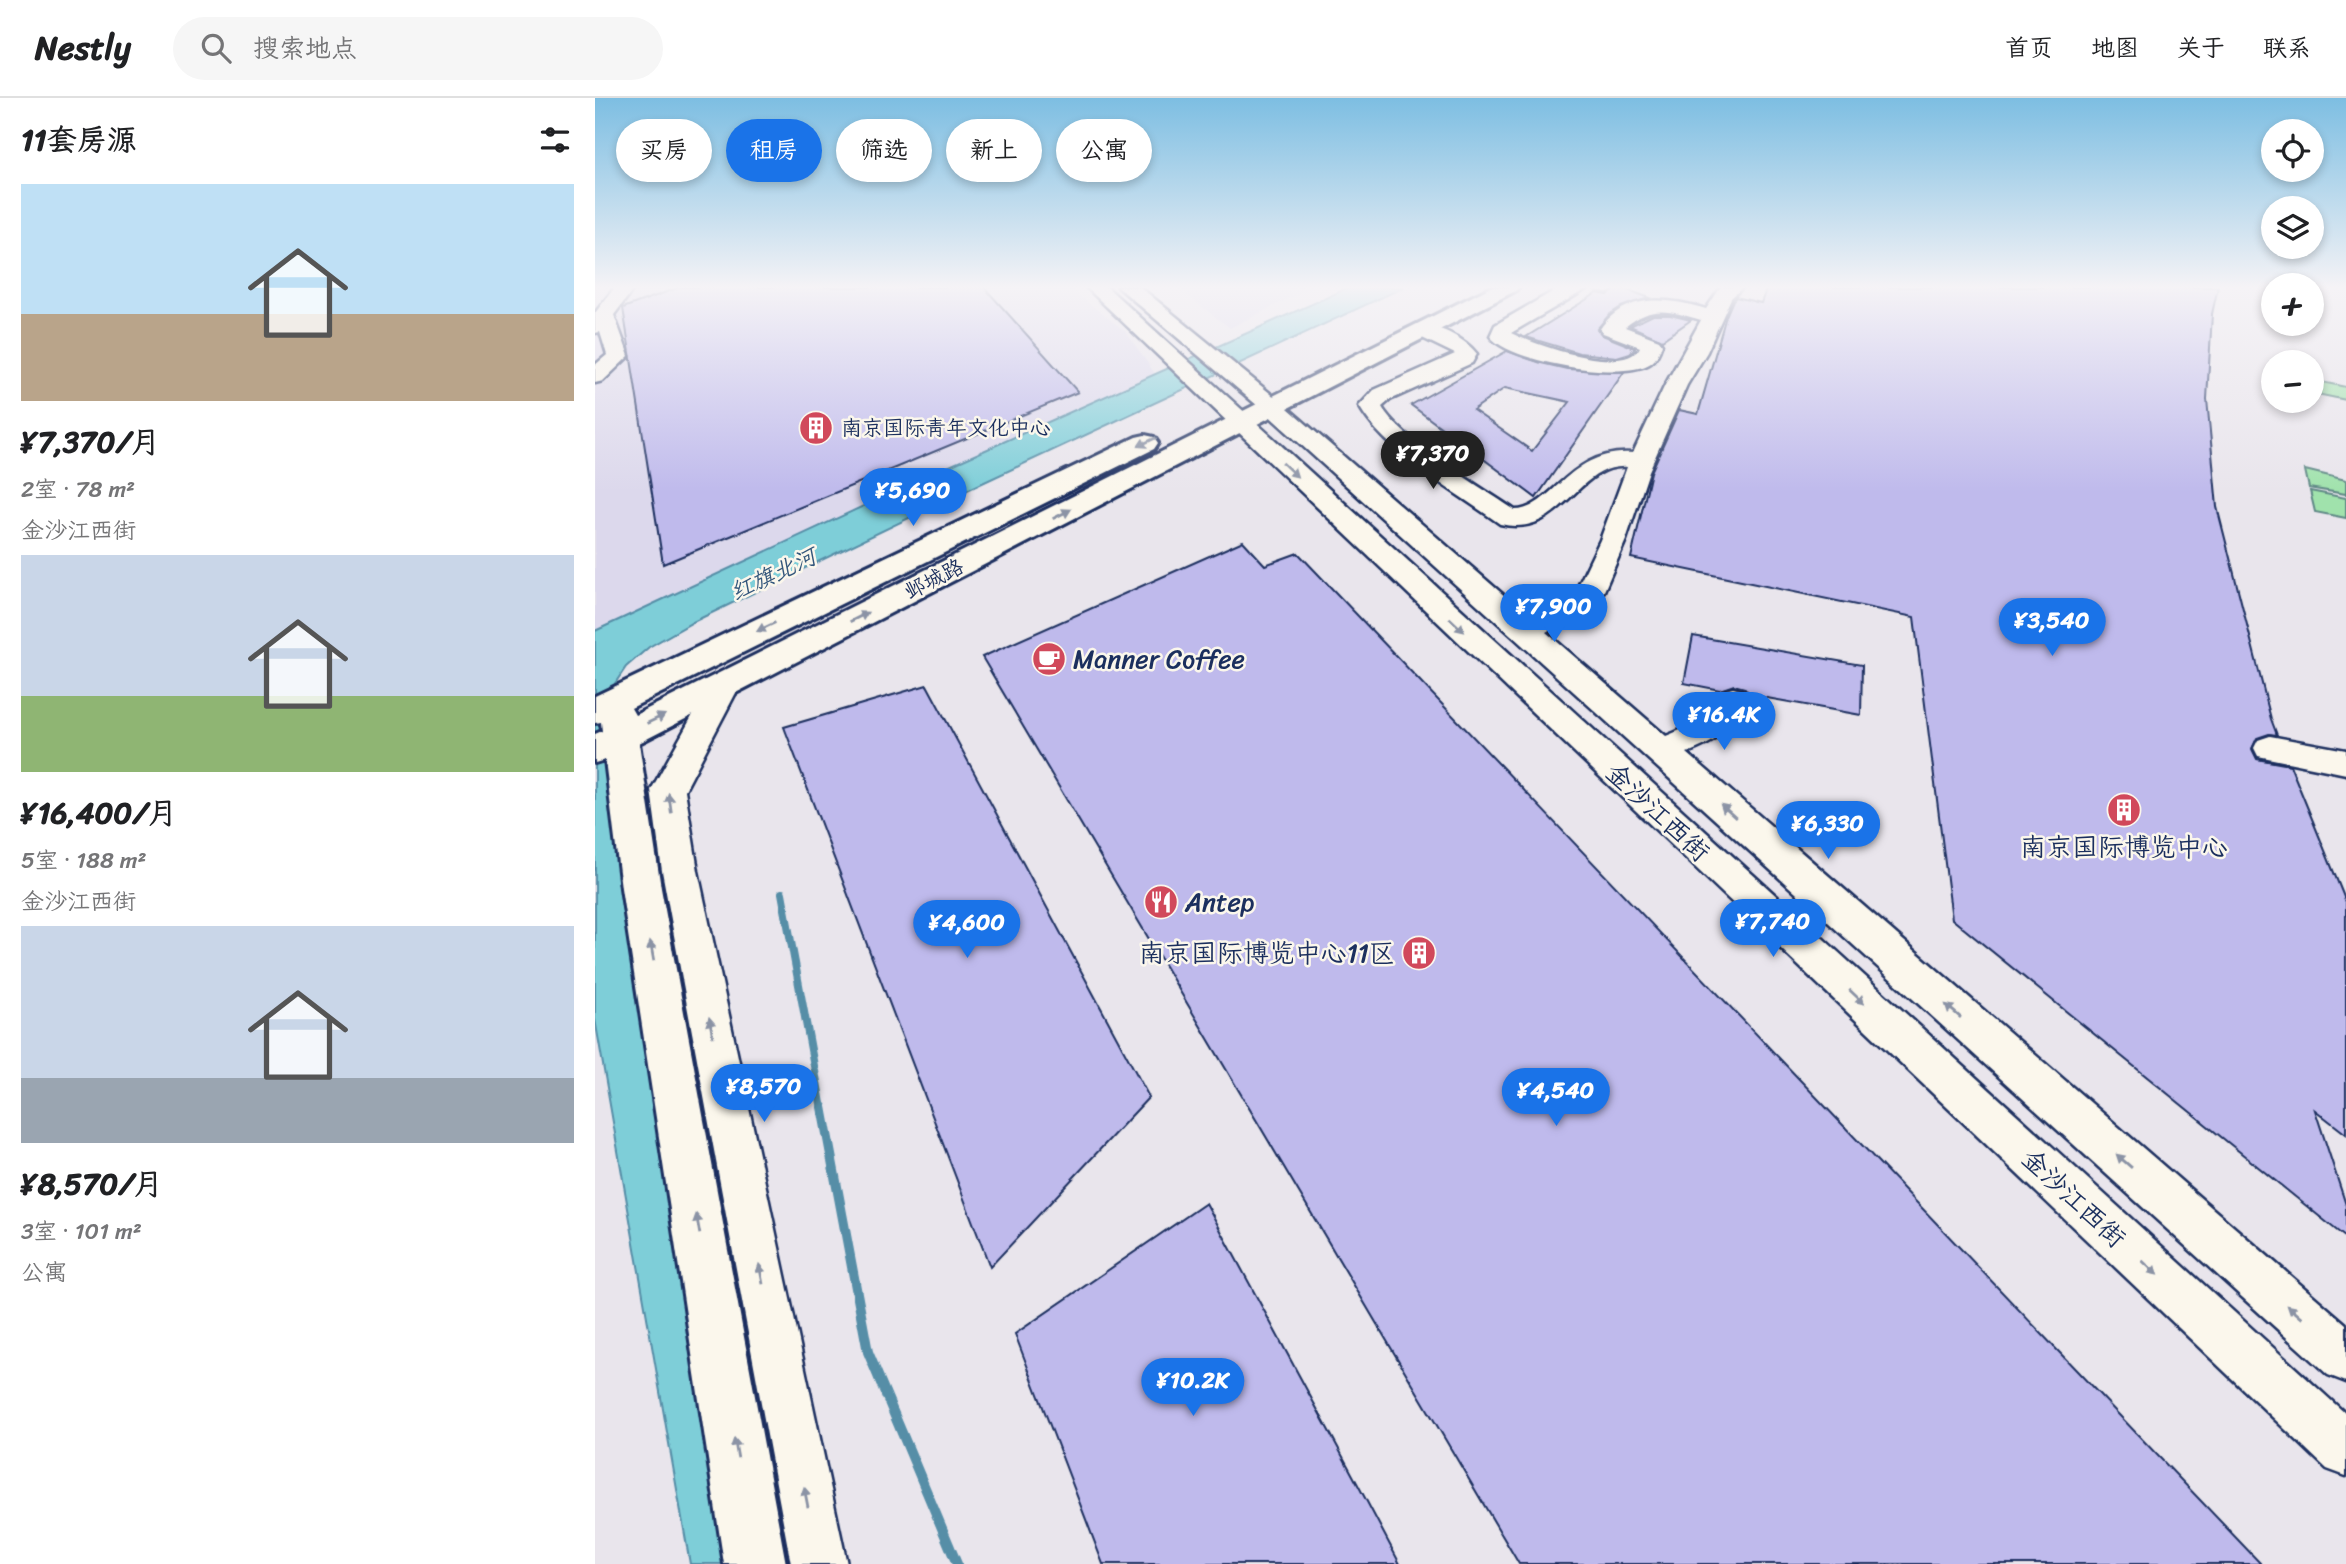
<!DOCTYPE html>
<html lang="zh">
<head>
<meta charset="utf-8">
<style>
	body { margin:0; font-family:Sriracha,"LXGW WenKai TC",sans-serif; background:#f6f6f6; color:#202124; height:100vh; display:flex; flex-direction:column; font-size:26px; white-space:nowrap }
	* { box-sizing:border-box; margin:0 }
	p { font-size:23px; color:#757577 }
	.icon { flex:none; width:38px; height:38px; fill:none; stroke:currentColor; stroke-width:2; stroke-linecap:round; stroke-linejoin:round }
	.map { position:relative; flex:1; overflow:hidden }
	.panel { display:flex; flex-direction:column; background:#fff; width:595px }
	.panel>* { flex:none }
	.guide { position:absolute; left:21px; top:21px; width:665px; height:63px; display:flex; gap:14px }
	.fabs { position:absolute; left:1666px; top:21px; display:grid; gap:14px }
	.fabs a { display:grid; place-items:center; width:63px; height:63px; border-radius:50%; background:#fff; box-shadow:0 4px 10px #0003; font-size:35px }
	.price { position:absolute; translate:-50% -60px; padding:0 16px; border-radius:24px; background:#1a73e8; color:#fff; font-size:23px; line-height:46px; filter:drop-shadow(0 2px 4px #0008) }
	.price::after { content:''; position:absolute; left:50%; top:42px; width:21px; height:16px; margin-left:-10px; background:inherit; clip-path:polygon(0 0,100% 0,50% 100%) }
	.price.selected { background:#222; color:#fff }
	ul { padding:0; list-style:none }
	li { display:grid; align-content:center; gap:14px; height:371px; padding:0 21px }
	li span { display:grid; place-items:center; height:217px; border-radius:0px; color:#555 }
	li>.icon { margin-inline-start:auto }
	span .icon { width:126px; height:126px; fill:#fffc; stroke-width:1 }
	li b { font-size:30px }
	h2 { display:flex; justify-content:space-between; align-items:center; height:84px; padding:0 21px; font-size:30px }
	.pill { padding:0 24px; border-radius:32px; background:#fff; box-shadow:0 4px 10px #0003; font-size:24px; line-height:63px }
	.pill.selected { background:#1a73e8; color:#fff }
	header { display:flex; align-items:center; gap:42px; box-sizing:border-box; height:98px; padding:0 35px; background:#fff; border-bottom:2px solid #e0e0e0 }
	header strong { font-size:33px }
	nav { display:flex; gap:38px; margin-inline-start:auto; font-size:24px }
	.search { width:490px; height:63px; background:#f6f6f6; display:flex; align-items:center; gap:18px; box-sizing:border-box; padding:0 24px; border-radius:38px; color:#757577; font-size:26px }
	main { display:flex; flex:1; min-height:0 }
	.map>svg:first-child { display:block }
	.built { fill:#dcd8ec }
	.green { fill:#a0e2ac; stroke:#5e8885; stroke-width:2 }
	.water { fill:#7eced8; stroke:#568ea7; stroke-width:2 }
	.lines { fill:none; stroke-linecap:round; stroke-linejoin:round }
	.stream-far1 { stroke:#568ea7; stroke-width:8 }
	.stream { stroke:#568ea7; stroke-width:10 }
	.building { fill:#bfbaec; stroke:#1b2f5e; stroke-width:2; fill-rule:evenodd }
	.minor-casing { stroke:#1b2f5e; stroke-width:5 }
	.major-casing { stroke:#1b2f5e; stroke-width:6 }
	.minor { fill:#fbf7ec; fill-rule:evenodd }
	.major { fill:#fbf7ec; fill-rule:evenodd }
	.oneway { fill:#8b93a5 }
	.labels { text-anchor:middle; stroke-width:5; stroke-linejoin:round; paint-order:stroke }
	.far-poi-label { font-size:21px; fill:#1b2f5e; stroke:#fbf7ec; text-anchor:start }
	.far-street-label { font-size:21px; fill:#1b2f5e; stroke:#fbf7ec }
	.far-water-label { font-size:23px; font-style:italic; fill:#34577c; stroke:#fbf7ec }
	.poi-label { font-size:26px; fill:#1b2f5e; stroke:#fbf7ec; text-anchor:start }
	.street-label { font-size:26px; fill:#1b2f5e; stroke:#fbf7ec }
</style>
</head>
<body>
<header>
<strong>Nestly</strong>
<div class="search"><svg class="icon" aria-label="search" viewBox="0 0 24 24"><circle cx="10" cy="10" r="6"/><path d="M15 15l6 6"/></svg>搜索地点</div>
<nav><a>首页</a><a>地图</a><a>关于</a><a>联系</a></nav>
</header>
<main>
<section class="panel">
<h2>11套房源<svg class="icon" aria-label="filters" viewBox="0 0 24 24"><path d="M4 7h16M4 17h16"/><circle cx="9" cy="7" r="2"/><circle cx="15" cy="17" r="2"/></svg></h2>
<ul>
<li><span style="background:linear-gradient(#bfe0f5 60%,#b9a48a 0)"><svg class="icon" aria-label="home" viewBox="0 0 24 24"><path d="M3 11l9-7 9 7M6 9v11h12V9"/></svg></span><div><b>¥7,370/月</b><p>2室 · 78 m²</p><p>金沙江西街</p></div></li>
<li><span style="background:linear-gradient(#c9d6e8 65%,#8fb573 0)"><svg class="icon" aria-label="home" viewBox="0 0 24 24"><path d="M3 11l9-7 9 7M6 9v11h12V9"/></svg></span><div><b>¥16,400/月</b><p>5室 · 188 m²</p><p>金沙江西街</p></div></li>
<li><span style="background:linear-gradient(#c9d6e8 70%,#9aa5b1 0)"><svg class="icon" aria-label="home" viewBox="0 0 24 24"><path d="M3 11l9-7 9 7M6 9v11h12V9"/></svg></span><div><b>¥8,570/月</b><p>3室 · 101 m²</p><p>公寓</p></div></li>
</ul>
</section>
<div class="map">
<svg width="1751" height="1466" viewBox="0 0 1751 1466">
	<rect width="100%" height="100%" fill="#e9e5ec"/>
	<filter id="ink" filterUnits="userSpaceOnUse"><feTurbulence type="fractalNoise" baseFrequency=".0143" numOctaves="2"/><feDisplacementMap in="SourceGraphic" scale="14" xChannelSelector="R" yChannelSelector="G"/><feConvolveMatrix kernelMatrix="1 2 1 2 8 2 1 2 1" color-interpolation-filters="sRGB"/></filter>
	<g filter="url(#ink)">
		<g class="built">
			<path d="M 29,189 L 473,189 L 531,234 L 565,283 L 0,539 L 0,220 Z"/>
			<path d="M 581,189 L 717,189 L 635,230 Z"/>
		</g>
		<g class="green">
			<path d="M 1717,282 L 1751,289 L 1751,302 L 1717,295 Z"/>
			<path d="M 1710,372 L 1751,382 L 1751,396 L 1714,390 Z"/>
			<path d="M 1715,393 L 1751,400 L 1751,420 L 1720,414 Z"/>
		</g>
		<path class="water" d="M 755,189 L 809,189 L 368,394 L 98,524 L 54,549 L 31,569 L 19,587 L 240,1466 L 95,1466 L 0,921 L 0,533 L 348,371 Z"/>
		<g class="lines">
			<path class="stream-far1" d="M 187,795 L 227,1011"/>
			<path class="stream" d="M 227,1009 L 273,1254 L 362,1466"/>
		</g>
		<g class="building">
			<path d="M 85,189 L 389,189 L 483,294 L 68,466 L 28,210 Z"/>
			<path d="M 1025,189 L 1055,200 L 1026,209 L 1014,217 L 1002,231 L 1007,237 L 1040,250 L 1035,255 L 1022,259 L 984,255 L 931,239 L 1002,195 L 1013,197 Z"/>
			<path d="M 1172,189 L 1623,189 L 1617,216 L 1612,301 L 1622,409 L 1676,621 L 1682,637 L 1674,636 L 1662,640 L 1657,651 L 1662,661 L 1695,667 L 1751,804 L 1751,1036 L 1720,1012 L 1751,1107 L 1751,1140 L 1357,821 L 1319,519 L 1036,460 L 1056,374 L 1084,312 L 1103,316 L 1131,218 L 1138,202 L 1141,199 L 1166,205 Z"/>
			<path d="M 1058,217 L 1075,217 L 1096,222 L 1067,242 L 1035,228 Z"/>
			<path d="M 912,253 L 946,265 L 972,271 L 1029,274 L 941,400 L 816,307 ZM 910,290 L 975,304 L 937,353 L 878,312 Z"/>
			<path d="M 648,443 L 670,467 L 703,455 L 1666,1466 L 924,1466 L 387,559 Z"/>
			<path d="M 1098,538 L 1267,567 L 1266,617 L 1155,597 L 1150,590 L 1139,587 L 1125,592 L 1089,585 Z"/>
			<path d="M 332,587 L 554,999 L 395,1169 L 189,629 Z"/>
			<path d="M 611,1105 L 761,1383 L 805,1466 L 508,1466 L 420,1236 Z"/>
		</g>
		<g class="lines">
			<g class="minor-casing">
				<g id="minor">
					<path d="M 20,189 L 40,189 L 19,217 L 34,258 L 8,283 L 0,285 L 0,267 L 12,257 L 5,234 L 0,235 L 0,215 Z"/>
					<path d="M 491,189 L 512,189 L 1751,1316 L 1751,1378 L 1732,1371 Z"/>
					<path d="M 523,189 L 545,189 L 686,304 L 934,519 L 983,488 L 1005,442 L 1032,369 C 981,365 968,441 905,426 C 860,393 791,356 764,308 L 779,292 L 860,256 L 821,237 L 818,233 L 821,229 C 839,224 871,241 882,256 L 877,265 L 795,302 L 787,309 C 806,342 886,389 920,412 C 957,412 974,350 1038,355 L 1070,287 L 1106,222 C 1074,213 1058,206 1030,229 L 1064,242 L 1067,246 C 1065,252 1062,261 1056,265 C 1029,284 913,264 895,238 L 900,227 L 964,190 L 995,189 L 916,235 C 940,247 1030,279 1045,249 L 1008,235 L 1005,231 C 1031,194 1074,200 1111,211 L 1126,189 L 1148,189 L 1136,200 L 1112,254 L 1092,287 L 1054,373 L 1031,442 L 1009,493 C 997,511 970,523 951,534 L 1071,638 C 1099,627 1112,619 1127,593 L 1138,590 L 1149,593 L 1154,601 C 1141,631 1121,644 1092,655 L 1751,1226 L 1751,1284 L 1733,1277 L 670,314 Z"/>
					<path d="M 1000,189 L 1022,189 L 1012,195 L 1003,193 Z"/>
					<path d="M 130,576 L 141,579 L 145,587 L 90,692 L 103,773 L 252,1466 L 196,1466 L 67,773 L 56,692 L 119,579 Z"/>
					<path d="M 1675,638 L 1751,652 L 1751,676 L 1663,658 L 1659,650 L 1663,642 Z"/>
				</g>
			</g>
			<g class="major-casing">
				<path id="major" d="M 896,189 L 924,189 L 920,193 L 44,645 L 66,790 L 191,1466 L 129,1466 L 26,790 L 10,662 L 0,665 L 0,636 L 7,633 L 6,624 L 0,625 L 0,598 L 541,339 L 550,337 L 559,339 L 563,345 L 559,351 L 36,610 L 40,617 Z"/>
			</g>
			<use href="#minor" class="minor"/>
			<use href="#major" class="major"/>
		</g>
		<defs><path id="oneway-solid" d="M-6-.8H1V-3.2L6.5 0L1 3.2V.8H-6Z" transform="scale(1.75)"/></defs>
		<g class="oneway">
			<use href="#oneway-solid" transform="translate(552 344) rotate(154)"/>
			<use href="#oneway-solid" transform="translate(695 372) rotate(43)"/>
			<use href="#oneway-solid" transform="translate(467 416) rotate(-27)"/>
			<use href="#oneway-solid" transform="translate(264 519) rotate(-27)"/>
			<use href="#oneway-solid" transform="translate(862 527) rotate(43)"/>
			<use href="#oneway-solid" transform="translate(171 529) rotate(154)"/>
			<use href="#oneway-solid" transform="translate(61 621) rotate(-26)"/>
			<use href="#oneway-solid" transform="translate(75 705) rotate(-98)"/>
			<use href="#oneway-solid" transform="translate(1133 713) rotate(-138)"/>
			<use href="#oneway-solid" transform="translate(57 853) rotate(-100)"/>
			<use href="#oneway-solid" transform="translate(1262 899) rotate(43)"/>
			<use href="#oneway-solid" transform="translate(1358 913) rotate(-139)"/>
			<use href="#oneway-solid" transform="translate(116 929) rotate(-101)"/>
			<use href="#oneway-solid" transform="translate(1529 1063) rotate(-139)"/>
			<use href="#oneway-solid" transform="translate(103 1126) rotate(-100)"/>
			<use href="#oneway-solid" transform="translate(1555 1170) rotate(43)"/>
			<use href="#oneway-solid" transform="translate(166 1176) rotate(-101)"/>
			<use href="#oneway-solid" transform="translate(1700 1214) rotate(-139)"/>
			<use href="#oneway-solid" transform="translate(141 1350) rotate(-100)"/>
			<use href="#oneway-solid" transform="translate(211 1399) rotate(-101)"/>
		</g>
	</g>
	<linearGradient id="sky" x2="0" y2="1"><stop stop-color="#7dbee2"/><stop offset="0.48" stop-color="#f5f3f6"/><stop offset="1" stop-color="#f5f3f6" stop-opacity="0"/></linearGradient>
	<rect width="1751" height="394" fill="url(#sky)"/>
	<defs>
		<g id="building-disc" transform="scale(1.75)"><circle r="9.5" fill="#d1495b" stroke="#fbf7ec"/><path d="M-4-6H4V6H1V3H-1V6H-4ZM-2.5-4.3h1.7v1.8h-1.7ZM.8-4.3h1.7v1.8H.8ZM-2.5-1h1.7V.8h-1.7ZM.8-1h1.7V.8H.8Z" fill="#fff"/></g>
		<g id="cafe-disc" transform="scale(1.75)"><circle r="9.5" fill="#d1495b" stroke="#fbf7ec"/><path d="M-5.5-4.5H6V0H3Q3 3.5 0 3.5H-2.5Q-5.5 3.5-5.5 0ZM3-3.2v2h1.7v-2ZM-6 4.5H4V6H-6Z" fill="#fff"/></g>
		<g id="restaurant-disc" transform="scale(1.75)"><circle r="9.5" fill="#d1495b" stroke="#fbf7ec"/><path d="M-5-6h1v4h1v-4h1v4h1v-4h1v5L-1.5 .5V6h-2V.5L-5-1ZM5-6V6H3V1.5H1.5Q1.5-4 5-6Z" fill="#fff"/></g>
	</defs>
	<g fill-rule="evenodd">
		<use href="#building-disc" x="221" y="330"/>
		<use href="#cafe-disc" x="454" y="561"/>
		<use href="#building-disc" x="1529" y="712"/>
		<use href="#restaurant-disc" x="566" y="804"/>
		<use href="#building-disc" x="824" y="855"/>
	</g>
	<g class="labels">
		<g class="far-poi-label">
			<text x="246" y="337">南京国际青年文化中心</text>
		</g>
		<g class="far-street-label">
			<text transform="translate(339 481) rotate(-27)" y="7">邺城路</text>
		</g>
		<g class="far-water-label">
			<text transform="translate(178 476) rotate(-25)" y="8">红旗北河</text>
		</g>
		<g class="poi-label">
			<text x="478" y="570">Manner Coffee</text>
			<text x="1529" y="758" text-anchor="middle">南京国际博览中心</text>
			<text x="590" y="813">Antep</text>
			<text x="800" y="864" text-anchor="end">南京国际博览中心11区</text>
		</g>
		<g class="street-label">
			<text transform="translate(1063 714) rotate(43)" y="9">金沙江西街</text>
			<text transform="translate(1479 1100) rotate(43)" y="9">金沙江西街</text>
		</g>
	</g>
</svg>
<div class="fabs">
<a><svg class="icon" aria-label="locate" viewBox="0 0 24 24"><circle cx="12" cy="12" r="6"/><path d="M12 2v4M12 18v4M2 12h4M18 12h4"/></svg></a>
<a><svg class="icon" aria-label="layers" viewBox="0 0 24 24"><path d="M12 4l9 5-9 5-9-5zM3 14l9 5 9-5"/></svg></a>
<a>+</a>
<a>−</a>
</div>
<b class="price selected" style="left:838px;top:393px">¥7,370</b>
<b class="price" style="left:318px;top:430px">¥5,690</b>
<b class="price" style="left:959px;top:546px">¥7,900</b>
<b class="price" style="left:1457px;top:560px">¥3,540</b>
<b class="price" style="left:1129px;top:654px">¥16.4K</b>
<b class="price" style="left:1233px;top:763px">¥6,330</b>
<b class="price" style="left:1178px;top:861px">¥7,740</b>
<b class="price" style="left:372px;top:862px">¥4,600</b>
<b class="price" style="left:169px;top:1026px">¥8,570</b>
<b class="price" style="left:961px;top:1030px">¥4,540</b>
<b class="price" style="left:598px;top:1320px">¥10.2K</b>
<div class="guide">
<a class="pill">买房</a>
<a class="pill selected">租房</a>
<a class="pill">筛选</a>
<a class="pill">新上</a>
<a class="pill">公寓</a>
</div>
</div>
</main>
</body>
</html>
